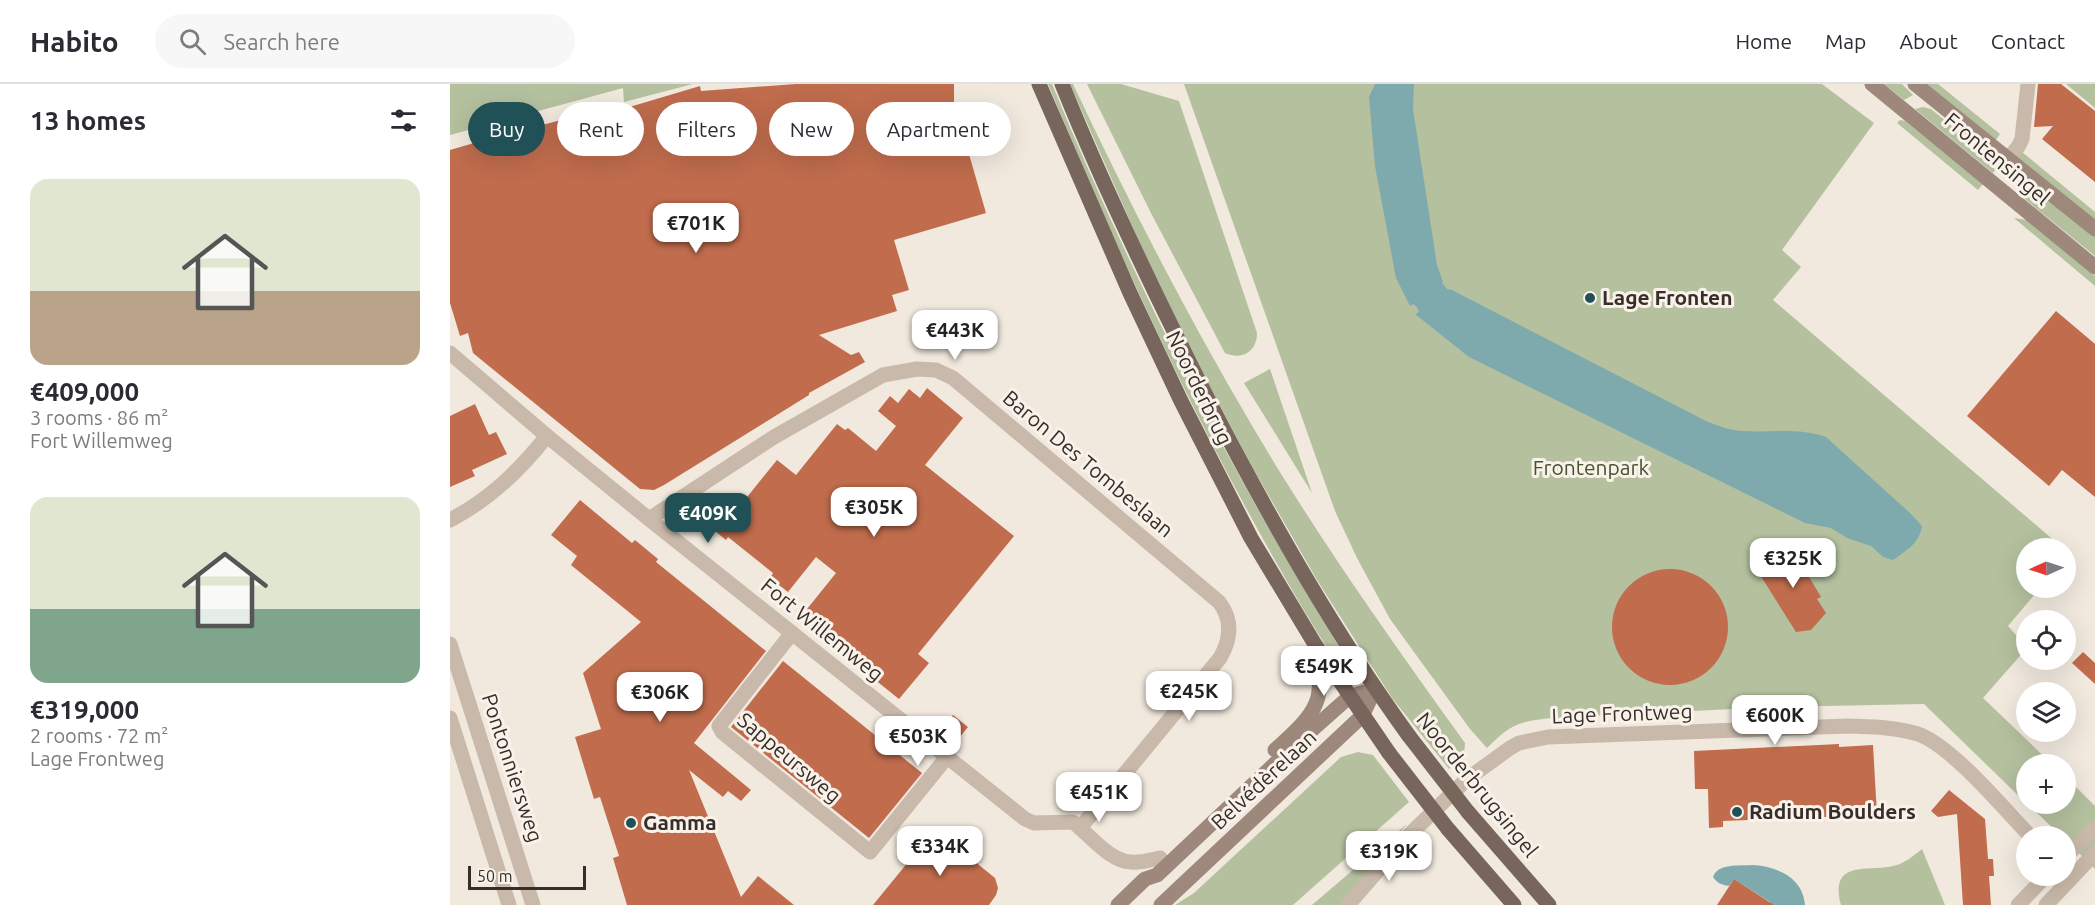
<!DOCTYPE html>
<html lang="en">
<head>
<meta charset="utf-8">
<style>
	body { margin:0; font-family:Ubuntu,sans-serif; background:#f7f7f7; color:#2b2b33; height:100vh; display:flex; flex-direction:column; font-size:22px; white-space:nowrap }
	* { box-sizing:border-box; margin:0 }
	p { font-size:20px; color:#7c7c81 }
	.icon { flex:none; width:33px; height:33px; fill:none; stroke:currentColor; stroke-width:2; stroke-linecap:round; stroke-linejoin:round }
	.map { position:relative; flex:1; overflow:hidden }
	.details { display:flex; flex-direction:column; background:#fff; width:450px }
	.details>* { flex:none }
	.hud { position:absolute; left:18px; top:18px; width:570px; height:54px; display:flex; gap:12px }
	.needle { width:39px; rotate:267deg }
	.tools { position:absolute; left:1566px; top:454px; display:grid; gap:12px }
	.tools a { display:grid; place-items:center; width:60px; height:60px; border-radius:50%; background:#fff; box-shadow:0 6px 24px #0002; font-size:30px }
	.scale { position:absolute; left:18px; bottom:15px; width:118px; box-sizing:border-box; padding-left:6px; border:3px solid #372e29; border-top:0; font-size:16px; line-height:21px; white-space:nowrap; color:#372e29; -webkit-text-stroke:4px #f9f2ea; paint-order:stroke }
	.price { position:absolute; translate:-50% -51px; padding:0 14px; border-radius:12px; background:#fff; color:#222; font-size:20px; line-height:39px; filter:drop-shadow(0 2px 3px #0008) }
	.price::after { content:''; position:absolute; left:50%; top:36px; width:18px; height:14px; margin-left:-9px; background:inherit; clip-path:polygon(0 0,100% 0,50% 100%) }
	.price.current { background:#205156; color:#fff }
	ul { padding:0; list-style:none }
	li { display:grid; align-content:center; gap:12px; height:318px; padding:0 30px }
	li span { display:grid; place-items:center; height:186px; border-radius:18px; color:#555 }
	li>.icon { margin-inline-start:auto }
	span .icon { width:108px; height:108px; fill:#fffc; stroke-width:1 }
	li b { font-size:26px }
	h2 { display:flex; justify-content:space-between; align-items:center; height:72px; padding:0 30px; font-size:26px }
	.chip { padding:0 21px; border-radius:27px; background:#fff; box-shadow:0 6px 24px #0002; font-size:21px; line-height:54px }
	.chip.current { background:#205156; color:#fff }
	header { display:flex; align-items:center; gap:36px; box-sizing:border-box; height:84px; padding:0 30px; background:#fff; border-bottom:2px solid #e1e1e2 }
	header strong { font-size:28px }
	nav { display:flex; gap:33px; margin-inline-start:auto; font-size:21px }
	.search { width:420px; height:54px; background:#f7f7f7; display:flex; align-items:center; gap:15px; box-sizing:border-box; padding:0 21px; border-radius:33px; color:#7c7c81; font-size:22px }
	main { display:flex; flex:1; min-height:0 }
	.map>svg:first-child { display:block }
	.green { fill:#b4c09e }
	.water { fill:#7eaaad }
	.building { fill:#c06c4d }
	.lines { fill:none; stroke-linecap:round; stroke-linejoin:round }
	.pedestrian { stroke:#c9b9aa; stroke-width:15 }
	.minor { stroke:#c9b9aa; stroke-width:15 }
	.tertiary { stroke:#c9b9aa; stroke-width:15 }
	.secondary { stroke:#9d887b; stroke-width:15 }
	.primary { stroke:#78655b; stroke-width:15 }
	.primary-bridge { stroke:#78655b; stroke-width:15 }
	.poi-dot { fill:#205156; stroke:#f9f2ea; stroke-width:2 }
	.labels { text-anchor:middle; stroke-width:6; stroke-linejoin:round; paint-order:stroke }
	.street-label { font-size:21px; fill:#372e29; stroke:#f9f2ea }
	.poi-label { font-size:21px; font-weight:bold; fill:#372e29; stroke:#f9f2ea; text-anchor:start }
	.park-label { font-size:21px; fill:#45542e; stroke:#f9f2ea }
</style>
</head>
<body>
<header>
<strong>Habito</strong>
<div class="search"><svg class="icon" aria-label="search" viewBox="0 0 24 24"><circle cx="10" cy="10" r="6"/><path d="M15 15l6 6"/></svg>Search here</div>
<nav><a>Home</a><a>Map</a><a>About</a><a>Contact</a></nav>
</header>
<main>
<section class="details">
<h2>13 homes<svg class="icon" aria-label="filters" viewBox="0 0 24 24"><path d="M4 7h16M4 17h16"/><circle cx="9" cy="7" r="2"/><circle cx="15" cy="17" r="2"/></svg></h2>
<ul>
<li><span style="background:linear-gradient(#dfe7d0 60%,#b9a48a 0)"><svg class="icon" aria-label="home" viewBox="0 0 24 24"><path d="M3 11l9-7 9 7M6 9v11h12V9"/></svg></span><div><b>€409,000</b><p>3 rooms · 86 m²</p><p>Fort Willemweg</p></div></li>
<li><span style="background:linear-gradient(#dfe7d0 60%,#7fa58c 0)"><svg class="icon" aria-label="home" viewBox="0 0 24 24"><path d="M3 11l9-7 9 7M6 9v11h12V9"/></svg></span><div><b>€319,000</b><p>2 rooms · 72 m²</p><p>Lage Frontweg</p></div></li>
</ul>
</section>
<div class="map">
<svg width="1645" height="821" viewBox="0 0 1645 821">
	<rect width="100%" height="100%" fill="#f1e9de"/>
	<g class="green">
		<path d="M 0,0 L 243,0 L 174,18 L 173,4 L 0,51 Z"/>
		<path d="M 598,0 L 602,0 C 683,197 779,385 891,566 L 882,572 C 769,391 679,196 598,0 Z"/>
		<path d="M 620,0 L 623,0 C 686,134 755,266 833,393 C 890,484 952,572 1015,659 L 1014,670 L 999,685 L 942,614 L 867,496 L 804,386 L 743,271 L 694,169 Z"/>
		<path d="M 637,0 L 671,0 L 729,17 L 807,249 C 807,267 792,277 775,269 L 702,131 Z"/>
		<path d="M 734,0 L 1372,0 L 1424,39 L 1332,166 L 1351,183 L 1323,216 L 1614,465 L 1576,465 L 1576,504 L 1590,504 L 1558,542 L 1576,562 L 1576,565 L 1533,614 L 1603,681 L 1576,681 L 1576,719 L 1474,620 L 1323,623 L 1101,634 C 1067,638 1061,640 1037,664 L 1020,645 L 940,535 L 907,474 L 885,427 Z"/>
		<path d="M 1434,0 L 1452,0 L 1463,11 L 1454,16 Z"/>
		<path d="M 1476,0 L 1488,0 L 1550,50 L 1545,57 Z"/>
		<path d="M 1616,0 L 1645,0 L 1645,24 Z"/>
		<path d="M 1473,23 L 1481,25 L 1524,60 L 1546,69 L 1554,75 L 1543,89 L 1465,25 Z"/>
		<path d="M 1450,36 L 1455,37 L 1533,100 L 1528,106 L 1447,39 Z"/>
		<path d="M 1572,68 L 1645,128 L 1645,139 L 1566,74 Z"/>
		<path d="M 1577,98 L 1645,150 L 1645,172 L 1571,112 Z"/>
		<path d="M 1564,134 L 1577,136 L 1645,192 L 1645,202 Z"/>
		<path d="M 820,285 L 862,409 L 794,299 Z"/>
		<path d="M 908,668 L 923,671 L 959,718 L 843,821 L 725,821 L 744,809 L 891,673 Z"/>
		<path d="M 1616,693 L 1645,722 L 1645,785 L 1616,756 L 1616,753 L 1612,753 L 1578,720 L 1616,720 Z"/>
		<path d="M 957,740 L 890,821 L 862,821 Z"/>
		<path d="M 1472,765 L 1495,821 L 1391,821 C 1379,775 1418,788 1443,782 C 1454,780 1463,772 1472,765 Z"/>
	</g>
	<g class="water">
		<path d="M 925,0 L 964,0 L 963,25 L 987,181 L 993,198 L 992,199 L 998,206 L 1000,205 L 1256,337 C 1268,342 1279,346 1292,347 C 1320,349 1348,343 1376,353 L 1460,429 L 1472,442 C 1469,460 1457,466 1443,476 L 1433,473 L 1421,462 L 1397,454 L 1381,444 L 1355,439 L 1019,273 L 965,230 L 969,228 L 967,223 L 963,220 L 960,222 L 946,194 L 925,82 L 919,13 Z"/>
		<path d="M 1302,781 C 1326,782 1353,793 1355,821 L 1318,821 L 1320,818 L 1284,795 L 1279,802 C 1272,801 1267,799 1263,793 C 1268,779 1289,782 1302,781 Z"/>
	</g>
	<g class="building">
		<path d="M 346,0 L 504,0 L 504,18 L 536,129 L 444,156 L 459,206 L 442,211 L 447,227 L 369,251 L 401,271 L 409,268 L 415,278 L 359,309 L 359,311 L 214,401 L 204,406 L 190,405 L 23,269 L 18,249 L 10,252 L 0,219 L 0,66 L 92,39 L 92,41 L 165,22 L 166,27 L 250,2 L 251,7 Z"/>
		<path d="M 1588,0 L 1611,0 L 1645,27 L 1645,98 L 1592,55 L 1603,42 L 1584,43 Z"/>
		<path d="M 1606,227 L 1645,260 L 1645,413 L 1612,386 L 1599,402 L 1517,332 Z"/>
		<path d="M 477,304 L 513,334 L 475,381 L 564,452 L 468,570 L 479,579 L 449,615 L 349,535 L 386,489 L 366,473 L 338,508 L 320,494 L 323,489 L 278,453 L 276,456 L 260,443 L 273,427 L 281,433 L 327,376 L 346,391 L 387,340 L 395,346 L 398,344 L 426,367 L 446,342 L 428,327 L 440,312 L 448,319 L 459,305 L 470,314 Z"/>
		<path d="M 25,320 L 39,351 L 46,348 L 57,370 L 22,386 L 25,392 L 0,403 L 0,332 Z"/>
		<path d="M 130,416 L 182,459 L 185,456 L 208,475 L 206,478 L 316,567 L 244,659 L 301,706 L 291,717 L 278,707 L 273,713 L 239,686 L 291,813 L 308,792 L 344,821 L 177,821 L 163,774 L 169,772 L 150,713 L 144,715 L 125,653 L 151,645 L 133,589 L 191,538 L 121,481 L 127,472 L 101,451 Z"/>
		<path d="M 1335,458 L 1340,467 L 1343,466 L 1371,513 L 1367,515 L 1376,529 L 1361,546 L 1346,548 L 1307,486 Z"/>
		<circle cx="1220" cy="543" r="58"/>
		<path d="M 1633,568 L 1645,579 L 1645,600 L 1622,579 Z"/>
		<path d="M 333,577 L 472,689 L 419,754 L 281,643 Z"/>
		<path d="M 503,631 L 518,643 L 504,660 L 489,648 Z"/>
		<path d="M 1389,660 L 1389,663 L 1423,661 L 1427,731 L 1273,737 L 1273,743 L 1259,744 L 1258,705 L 1245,705 L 1244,667 Z"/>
		<path d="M 1499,706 L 1535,735 L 1538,775 L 1543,775 L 1544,792 L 1539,792 L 1541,821 L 1513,821 L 1507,730 L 1488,733 L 1481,727 Z"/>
		<path d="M 481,742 L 545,794 L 548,804 L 546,811 L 539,821 L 423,821 L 463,772 L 459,769 Z"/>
		<path d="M 1284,795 L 1324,821 L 1267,821 Z"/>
	</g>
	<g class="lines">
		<path class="pedestrian" d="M 1558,75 L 1568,63 L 1572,55 L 1578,0"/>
		<g class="minor">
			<path d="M 0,269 L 97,352 L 199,435 L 575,735 L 584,739 L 623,738 C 640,751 659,777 681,778 C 691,779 700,776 710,774"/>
			<path d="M 199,435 L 324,353 L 433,291 L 467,285 L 486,286 L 503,294 L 769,518 C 783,536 781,555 770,574 L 630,744"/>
			<path d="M 0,436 C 40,415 69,387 97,352"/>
			<path d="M 342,549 L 269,642 L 272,648 L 420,768 L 497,673"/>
			<path d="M 0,560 L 83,821"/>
			<path d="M 0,634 L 59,821"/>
			<path d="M 898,821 L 955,755 L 1016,696 L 1060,664 L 1069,659 L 1098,653 L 1398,642 C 1421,643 1446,643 1468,650 C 1502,662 1554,725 1581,753"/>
		</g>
		<g class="tertiary">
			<path d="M 1616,772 L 1645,744"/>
			<path d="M 1568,821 L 1596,792"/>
			<path d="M 1596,821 L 1645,769"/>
		</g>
		<g class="secondary">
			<path d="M 1422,0 L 1645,183"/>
			<path d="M 1465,0 L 1645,145"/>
			<path d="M 825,666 C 839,653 859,637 866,619 C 873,603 867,579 866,562"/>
			<path d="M 668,821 L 695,795 L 707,791 L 845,661 L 899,613 L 925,605"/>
			<path d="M 711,821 L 912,632 L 925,605"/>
		</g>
		<g class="primary">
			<path d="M 589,0 L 680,209 L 731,317 L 801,454 L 866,562 L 939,669"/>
			<path d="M 612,0 C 657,112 710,221 765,329 C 823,440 885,550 959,652"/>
			<path d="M 1018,728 L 1099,821"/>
			<path d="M 998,745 L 1064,821"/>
		</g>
		<g class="primary-bridge">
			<path d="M 959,652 L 1018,728"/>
			<path d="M 939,669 L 998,745"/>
		</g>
	</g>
	<g class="poi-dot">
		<circle cx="1140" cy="214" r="6"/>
		<circle cx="1287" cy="728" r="6"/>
		<circle cx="181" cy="739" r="6"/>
	</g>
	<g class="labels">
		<g class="street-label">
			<text transform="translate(1547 75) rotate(40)" y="7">Frontensingel</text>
			<text transform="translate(749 304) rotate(64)" y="7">Noorderbrug</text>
			<text transform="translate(638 380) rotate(40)" y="7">Baron Des Tombeslaan</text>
			<text transform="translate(372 546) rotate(39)" y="7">Fort Willemweg</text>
			<text transform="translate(1172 630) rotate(-2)" y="7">Lage Frontweg</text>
			<text transform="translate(339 674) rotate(40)" y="7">Sappeursweg</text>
			<text transform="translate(62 684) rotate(72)" y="7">Pontonniersweg</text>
			<text transform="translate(814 696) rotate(-43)" y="7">Belvédèrelaan</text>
			<text transform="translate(1027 701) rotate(51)" y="7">Noorderbrugsingel</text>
		</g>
		<g class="poi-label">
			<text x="1152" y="221">Lage Fronten</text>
			<text x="1299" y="735">Radium Boulders</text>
			<text x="193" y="746">Gamma</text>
		</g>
		<g class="park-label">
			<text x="1141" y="391">Frontenpark</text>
		</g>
	</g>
</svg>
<div class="tools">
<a><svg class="needle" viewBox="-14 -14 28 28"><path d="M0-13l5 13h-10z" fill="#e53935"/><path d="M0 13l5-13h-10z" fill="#7c7c81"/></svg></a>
<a><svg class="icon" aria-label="locate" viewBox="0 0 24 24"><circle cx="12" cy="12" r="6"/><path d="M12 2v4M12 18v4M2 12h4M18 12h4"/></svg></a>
<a><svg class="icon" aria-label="layers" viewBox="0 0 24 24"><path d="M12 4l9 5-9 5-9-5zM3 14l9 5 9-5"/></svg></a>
<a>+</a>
<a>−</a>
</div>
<div class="scale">50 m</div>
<b class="price" style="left:246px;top:170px">€701K</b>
<b class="price" style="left:505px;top:277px">€443K</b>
<b class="price" style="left:424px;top:454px">€305K</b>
<b class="price current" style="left:258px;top:460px">€409K</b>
<b class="price" style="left:1343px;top:505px">€325K</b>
<b class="price" style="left:874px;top:613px">€549K</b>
<b class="price" style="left:739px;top:638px">€245K</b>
<b class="price" style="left:210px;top:639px">€306K</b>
<b class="price" style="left:1325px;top:662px">€600K</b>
<b class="price" style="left:468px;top:683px">€503K</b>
<b class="price" style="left:649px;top:739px">€451K</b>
<b class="price" style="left:490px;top:793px">€334K</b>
<b class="price" style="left:939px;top:798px">€319K</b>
<div class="hud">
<a class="chip current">Buy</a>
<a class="chip">Rent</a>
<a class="chip">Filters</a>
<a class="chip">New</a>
<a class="chip">Apartment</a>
</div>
</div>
</main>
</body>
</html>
